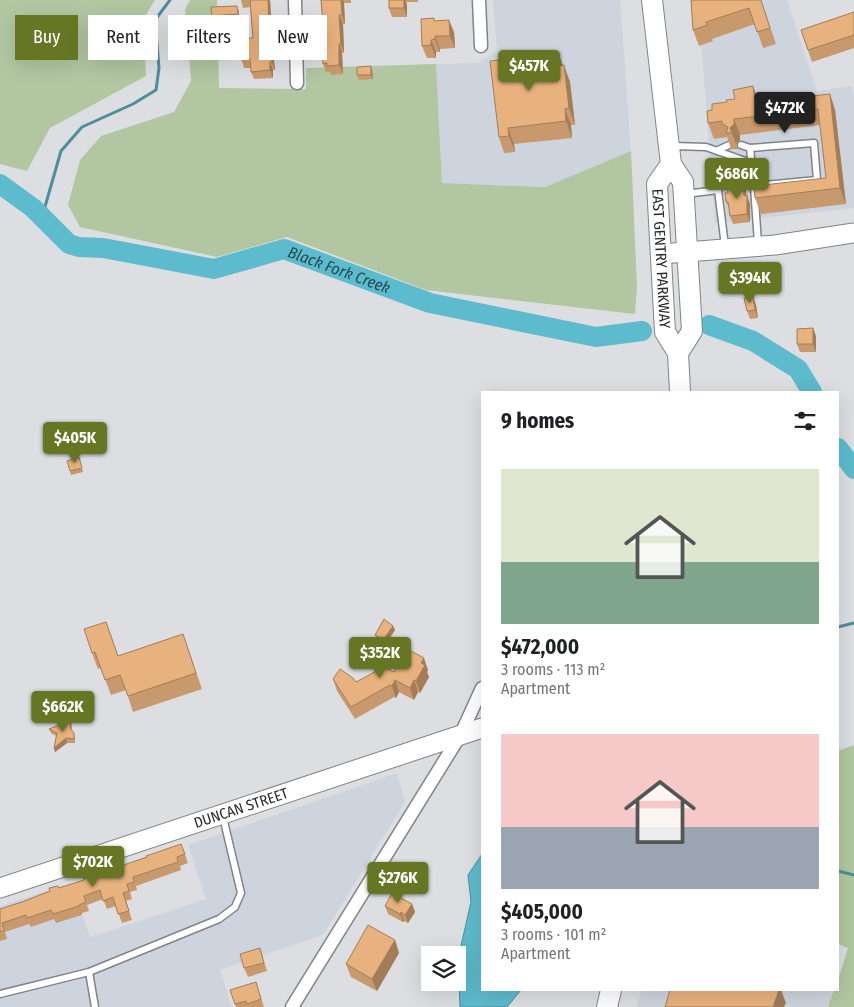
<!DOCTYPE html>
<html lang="en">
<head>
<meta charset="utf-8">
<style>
	body { margin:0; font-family:"Fira Sans Condensed",sans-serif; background:#f2f2f2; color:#202124; height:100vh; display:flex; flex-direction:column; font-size:19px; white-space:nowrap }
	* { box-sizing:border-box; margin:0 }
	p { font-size:16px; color:#757577 }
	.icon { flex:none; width:28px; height:28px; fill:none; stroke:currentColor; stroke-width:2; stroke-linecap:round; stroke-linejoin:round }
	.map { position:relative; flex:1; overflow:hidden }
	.side { position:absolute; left:481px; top:391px; width:358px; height:600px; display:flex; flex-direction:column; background:#fff; border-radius:0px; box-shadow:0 5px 20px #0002 }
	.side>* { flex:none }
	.top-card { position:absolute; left:15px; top:15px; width:391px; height:45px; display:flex; gap:10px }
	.fabs { position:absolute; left:421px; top:946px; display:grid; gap:10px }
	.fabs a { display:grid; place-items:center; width:45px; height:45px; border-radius:0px; background:#fff; box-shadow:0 5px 20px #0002; font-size:25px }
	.price { position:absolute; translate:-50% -42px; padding:0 11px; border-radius:5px; background:#677622; color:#fff; font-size:16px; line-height:32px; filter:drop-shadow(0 1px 2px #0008) }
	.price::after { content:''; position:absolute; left:50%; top:30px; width:15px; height:11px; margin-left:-8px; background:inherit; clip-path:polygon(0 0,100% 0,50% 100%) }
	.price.active { background:#222; color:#fff }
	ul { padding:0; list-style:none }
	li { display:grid; align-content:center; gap:10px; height:265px; padding:0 20px }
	li span { display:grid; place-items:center; height:155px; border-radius:0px; color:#555 }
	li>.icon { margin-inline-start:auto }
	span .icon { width:90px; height:90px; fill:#fffc; stroke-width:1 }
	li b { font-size:21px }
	h2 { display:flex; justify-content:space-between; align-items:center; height:60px; padding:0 20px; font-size:21px }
	.pill { padding:0 18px; border-radius:0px; background:#fff; box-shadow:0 5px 20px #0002; font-size:18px; line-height:45px }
	.pill.active { background:#677622; color:#fff }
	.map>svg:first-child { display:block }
	.built { fill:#ced4dd }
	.green { fill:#b1c6a1 }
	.water { fill:#5cbbcc; stroke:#4c8f9b }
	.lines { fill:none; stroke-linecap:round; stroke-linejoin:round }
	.stream { stroke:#4c8f9b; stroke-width:3 }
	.river { stroke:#5cbbcc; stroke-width:20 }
	.lane-casing { stroke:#818386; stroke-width:9 }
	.street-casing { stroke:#818386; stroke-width:15 }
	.secondary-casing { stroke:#818386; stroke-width:21 }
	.primary-casing { stroke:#818386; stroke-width:22 }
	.lane { stroke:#fff; stroke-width:6 }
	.street { stroke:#fff; stroke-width:12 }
	.secondary { stroke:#fff; stroke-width:19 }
	.primary { stroke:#fff; stroke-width:20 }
	.wall { fill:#c8996c }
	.shaded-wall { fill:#a27d58 }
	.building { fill:#e8b27e; stroke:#a27d58 }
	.labels { text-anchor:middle; stroke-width:4.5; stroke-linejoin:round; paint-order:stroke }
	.street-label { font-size:15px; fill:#272829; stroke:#e9ebef }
	.water-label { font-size:16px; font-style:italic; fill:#214c53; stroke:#e9ebef }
</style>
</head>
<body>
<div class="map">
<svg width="854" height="1007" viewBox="0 0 854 1007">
	<rect width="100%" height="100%" fill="#dcdee1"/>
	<g class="built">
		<path d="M 493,0 L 620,0 L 631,151 L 545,187 L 442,183 L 436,64 L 479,63 L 497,50 Z"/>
		<path d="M 698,0 L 787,0 L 817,91 L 852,86 L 854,99 L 854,208 L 715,223 Z"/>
		<path d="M 397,773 L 405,802 L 323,935 L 220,970 L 232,1007 L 0,1007 L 0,906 L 71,883 L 90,937 L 206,899 L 188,845 Z"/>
		<path d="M 642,990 L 834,990 L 828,1007 L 636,1007 Z"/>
	</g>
	<g class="green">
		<path d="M 0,0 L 155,0 L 143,19 L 146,76 L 50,128 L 27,171 L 0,164 Z"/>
		<path d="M 190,0 L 217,0 L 219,88 L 306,89 L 306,68 L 436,64 L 442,183 L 545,187 L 631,151 L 637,286 L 635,314 L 426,290 L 287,237 L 217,257 L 80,227 L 68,205 L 80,160 L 101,136 L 174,112 L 191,81 L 185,9 Z"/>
		<path d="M 854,745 L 854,1007 L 828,1007 L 834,990 L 838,990 L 838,980 L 848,948 L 838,944 L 838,751 Z"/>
	</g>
	<path class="water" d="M 482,854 L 482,990 L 521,990 L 507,1007 L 460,1007 L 458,959 L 471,902 L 468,875 Z"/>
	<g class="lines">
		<g class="stream">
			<path d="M 42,217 L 61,151 L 82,127 L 133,104 L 156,90 L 159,68 L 155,20 L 170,0"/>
			<path d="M 838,627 L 854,623"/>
			<path d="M 838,871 L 854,875"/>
		</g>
		<g class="river">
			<path id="s1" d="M 0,184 L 33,208 L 69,244 L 79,247 L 103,248 L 214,269 L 284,249 L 430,303 L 596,337 L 642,331"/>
			<path d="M 709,325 L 753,341 L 798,369 L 812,392"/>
			<path d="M 838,448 L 854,469"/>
		</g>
		<g class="lane-casing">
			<g id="lane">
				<path d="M 741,145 L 750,148"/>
				<path d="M 673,146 L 706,147 L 751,163"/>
				<path d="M 718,150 L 729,145"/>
				<path d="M 754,186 L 750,148 L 814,143 L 817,180 L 754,186 L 758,243"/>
				<path d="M 685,194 L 718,190 L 725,246"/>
				<path d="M 89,972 L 95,1007"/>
				<path d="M 0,994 L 89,972 L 219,919 L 235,907 L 241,893 L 223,817"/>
			</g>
		</g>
		<g class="street-casing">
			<g id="street">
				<path d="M 295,0 L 297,83"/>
				<path d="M 479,0 L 481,46"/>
				<path d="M 292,1007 L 461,734 L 482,688"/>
			</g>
		</g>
		<g class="secondary-casing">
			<g id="secondary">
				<path d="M 661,254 L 775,245 L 854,233"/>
				<path id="s2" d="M 0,888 L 482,728"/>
			</g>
		</g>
		<g class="primary-casing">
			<g id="primary">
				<path d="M 652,0 L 671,164 L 683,182 L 692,331 L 678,353"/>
				<path id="s3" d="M 671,164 L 657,184 L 665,332 L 678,353 L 680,392"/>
				<path d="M 607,1007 L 611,990"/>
			</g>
		</g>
		<use href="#lane" class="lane"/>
		<use href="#street" class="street"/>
		<use href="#secondary" class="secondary"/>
		<use href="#primary" class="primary"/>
	</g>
	<g class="wall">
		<path d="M 241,0 L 270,0 L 272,27 L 285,35 L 285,43 L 272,43 L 275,70 L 273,70 L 273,78 L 254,79 L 251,72 L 251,68 L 244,68 L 241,58 L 224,58 L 221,51 L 253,38 L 250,7 L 243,8 Z"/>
		<path d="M 321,0 L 351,0 L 351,3 L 344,3 L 345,24 L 343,24 L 344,53 L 342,53 L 343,74 L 331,75 L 330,72 L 326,72 L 323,64 L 325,51 Z"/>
		<path d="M 389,0 L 418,0 L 418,2 L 406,2 L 407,17 L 392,17 L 389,8 Z"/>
		<path d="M 691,0 L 761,0 L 776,44 L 763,48 L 755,24 L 712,39 L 713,41 L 699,46 L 693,30 Z"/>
		<path d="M 239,10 L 239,18 L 214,20 L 212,16 Z"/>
		<path d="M 854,12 L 854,48 L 812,62 L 801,30 Z"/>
		<path d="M 435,21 L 454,32 L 455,48 L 440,49 L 440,52 L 436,52 L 436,58 L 427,58 L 422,46 Z"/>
		<path d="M 558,53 L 570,82 L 575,125 L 571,125 L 572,138 L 514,144 L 515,152 L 504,153 L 499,137 Z"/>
		<path d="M 371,66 L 372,70 L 373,79 L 359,80 L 357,75 Z"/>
		<path d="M 830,94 L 835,110 L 846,204 L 761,214 L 755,198 L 826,178 L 820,125 L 740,135 L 740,140 L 736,144 L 738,149 L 731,149 L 727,137 L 714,139 L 708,123 L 758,102 Z"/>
		<path d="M 743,183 L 746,191 L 746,195 L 750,204 L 750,222 L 733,224 L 730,216 L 730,210 L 726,202 L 728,193 Z"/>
		<path d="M 753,297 L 756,305 L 758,318 L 750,319 L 747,311 Z"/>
		<path d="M 816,336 L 816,352 L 800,352 L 797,344 Z"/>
		<path d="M 79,457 L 83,472 L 71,475 L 70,471 Z"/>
		<path d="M 106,622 L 118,656 L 183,634 L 202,689 L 133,712 L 126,690 L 111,695 L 101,668 L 98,669 L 92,653 Z"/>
		<path d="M 393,626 L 395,630 L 385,645 L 377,639 L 375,635 Z"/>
		<path d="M 428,670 L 427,672 L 429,677 L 420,693 L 418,692 L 414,700 L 399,692 L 396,698 L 394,697 L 355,719 L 337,691 L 333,679 L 356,682 L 394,672 Z"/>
		<path d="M 71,721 L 72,726 L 72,730 L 75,737 L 75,743 L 67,743 L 55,752 L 54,748 L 56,736 L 51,733 L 49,729 Z"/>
		<path d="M 181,844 L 188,863 L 180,866 L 181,870 L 136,886 L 137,890 L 130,892 L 132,899 L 126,901 L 132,920 L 122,923 L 116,906 L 107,909 L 103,899 L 87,905 L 89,911 L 82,913 L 82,915 L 56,923 L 54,919 L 31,927 L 29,924 L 5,932 L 7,939 L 0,941 L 0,909 L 84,880 L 147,857 Z"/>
		<path d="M 412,904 L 415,912 L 408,923 L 404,921 L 403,922 L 388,914 L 385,906 Z"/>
		<path d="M 395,940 L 399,953 L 377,991 L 351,977 L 346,964 Z"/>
		<path d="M 260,948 L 267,971 L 248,977 L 244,968 Z"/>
		<path d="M 256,982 L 264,1007 L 236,1007 L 230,990 Z"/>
	</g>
	<g class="shaded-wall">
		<path d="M 268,0 L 270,0 L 272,35 L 269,27 Z"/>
		<path d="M 341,0 L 343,0 L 344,3 L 345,24 L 342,15 Z"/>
		<path d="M 404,0 L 405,0 L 407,4 L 407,17 L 404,8 Z"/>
		<path d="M 339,15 L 343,24 L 344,53 L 341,44 Z"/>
		<path d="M 449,20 L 454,32 L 455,48 L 450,36 Z"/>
		<path d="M 282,27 L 285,35 L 285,43 L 282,35 Z"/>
		<path d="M 269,35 L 272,43 L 275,70 L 272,62 Z"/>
		<path d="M 435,36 L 440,49 L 440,52 L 435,39 Z"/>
		<path d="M 431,40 L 436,52 L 436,58 L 431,45 Z"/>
		<path d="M 339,44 L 342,53 L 343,74 L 339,65 Z"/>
		<path d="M 558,53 L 564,69 L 560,66 Z"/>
		<path d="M 270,62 L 273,70 L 273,78 L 270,70 Z"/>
		<path d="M 564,65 L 570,82 L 575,125 L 569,108 Z"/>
		<path d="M 371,66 L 372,70 L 373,79 L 371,75 Z"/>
		<path d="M 753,86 L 759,102 L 755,102 Z"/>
		<path d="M 830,94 L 835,110 L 846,204 L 840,188 Z"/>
		<path d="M 565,109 L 571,125 L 572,138 L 566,121 Z"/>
		<path d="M 734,119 L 740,135 L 740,140 L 736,144 L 738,149 L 730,128 Z"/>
		<path d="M 508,128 L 514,144 L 515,152 L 509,136 Z"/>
		<path d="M 743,183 L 746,191 L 747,201 L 747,195 L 750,204 L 750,222 L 747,214 Z"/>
		<path d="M 753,297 L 756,305 L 758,318 L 755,310 Z"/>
		<path d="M 813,328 L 816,336 L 816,352 L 813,344 Z"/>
		<path d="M 393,626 L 395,630 L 385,645 L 383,640 Z"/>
		<path d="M 424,658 L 428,670 L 427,672 L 429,677 L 420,693 L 416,681 L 421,663 Z"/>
		<path d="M 395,680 L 399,692 L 396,698 L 392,686 Z"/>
		<path d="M 414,680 L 418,692 L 414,700 L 410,688 Z"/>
		<path d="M 66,738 L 67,743 L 55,752 L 54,748 Z"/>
		<path d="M 412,904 L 415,912 L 408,923 L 405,915 Z"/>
		<path d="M 401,912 L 404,921 L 403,922 L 400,914 Z"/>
		<path d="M 395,940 L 399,953 L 377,991 L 372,979 Z"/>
		<path d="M 779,990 L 781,990 L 786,1003 L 784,1007 L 773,1007 Z"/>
	</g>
	<g class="building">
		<path d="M 250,0 L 268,0 L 269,27 L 282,27 L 282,35 L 269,35 L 272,62 L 270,62 L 270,70 L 251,72 L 250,59 L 241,60 L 241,50 L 221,51 L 220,39 L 253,38 Z"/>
		<path d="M 321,0 L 341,0 L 342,15 L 339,15 L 341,44 L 339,44 L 339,65 L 327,66 L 327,63 L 323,64 L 322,51 L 325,51 Z"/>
		<rect x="389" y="0" width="15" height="8"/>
		<path d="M 691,0 L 761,0 L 770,28 L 757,32 L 749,8 L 706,22 L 707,25 L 693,30 Z"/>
		<path d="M 237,6 L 238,14 L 212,16 L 211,7 Z"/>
		<path d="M 854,12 L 854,35 L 808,50 L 801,30 Z"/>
		<path d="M 434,18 L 434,21 L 449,20 L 450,36 L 435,36 L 435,39 L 431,40 L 431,45 L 422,46 L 421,19 Z"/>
		<path d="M 558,53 L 560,66 L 564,65 L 569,108 L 565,109 L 566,121 L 508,128 L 509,136 L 499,137 L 490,61 Z"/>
		<path d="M 371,66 L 371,75 L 357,75 L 357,67 Z"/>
		<path d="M 753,86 L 755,102 L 830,94 L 840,188 L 755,198 L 754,186 L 826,178 L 818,109 L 734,119 L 734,124 L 730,128 L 732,133 L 726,133 L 728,127 L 722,124 L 722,121 L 708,123 L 707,111 L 712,110 L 712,104 L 727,102 L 726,100 L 735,99 L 733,90 Z"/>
		<path d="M 743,183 L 744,196 L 747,195 L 747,214 L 730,216 L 728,202 L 726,202 L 725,193 L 728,193 L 727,185 Z"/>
		<path d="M 753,297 L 755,310 L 747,311 L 744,298 Z"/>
		<path d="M 813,328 L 813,344 L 797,344 L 797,329 Z"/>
		<path d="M 79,457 L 82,468 L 70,471 L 67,461 Z"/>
		<path d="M 384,619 L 393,626 L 383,640 L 375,635 Z"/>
		<path d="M 106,622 L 118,656 L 183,634 L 196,673 L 128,696 L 120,675 L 105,680 L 95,652 L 92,653 L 84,629 Z"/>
		<path d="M 407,649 L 424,658 L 421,663 L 425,665 L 416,681 L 414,680 L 410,688 L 395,680 L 392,686 L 390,685 L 351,707 L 333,679 L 340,669 L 353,678 L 356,682 L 384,667 L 394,672 Z"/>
		<path d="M 71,721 L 70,728 L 74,733 L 74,739 L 66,738 L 54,748 L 57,733 L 49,729 Z"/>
		<path d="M 181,844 L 185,854 L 177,857 L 178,862 L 133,877 L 134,882 L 127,884 L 129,891 L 123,893 L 129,911 L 118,914 L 113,897 L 103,901 L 100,890 L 84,896 L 86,902 L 79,905 L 79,906 L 53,914 L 51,910 L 27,918 L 26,915 L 2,923 L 4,930 L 0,932 L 0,909 L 22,902 L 50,891 L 49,888 L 58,886 L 59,888 L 84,880 L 83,879 L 147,857 L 146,856 Z"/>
		<path d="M 392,893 L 412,904 L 405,915 L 401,912 L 400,914 L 385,906 Z"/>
		<path d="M 368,925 L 395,940 L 372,979 L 346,964 Z"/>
		<path d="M 260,948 L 264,963 L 244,968 L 240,954 Z"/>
		<path d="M 256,982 L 261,999 L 247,1004 L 246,1001 L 235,1004 L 230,990 Z"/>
		<path d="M 670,990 L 779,990 L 773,1007 L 665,1007 Z"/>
	</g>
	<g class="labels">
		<g class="street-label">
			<text dy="5" stroke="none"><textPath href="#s3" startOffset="99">EAST GENTRY PARKWAY</textPath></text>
			<text dy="5" stroke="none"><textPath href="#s2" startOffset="254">DUNCAN STREET</textPath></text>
		</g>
		<g class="water-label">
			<text dy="6" stroke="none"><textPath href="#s1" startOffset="371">Black Fork Creek</textPath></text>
		</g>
	</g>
</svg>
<div class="fabs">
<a><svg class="icon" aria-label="layers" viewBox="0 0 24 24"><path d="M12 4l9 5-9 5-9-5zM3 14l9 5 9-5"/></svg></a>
</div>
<b class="price" style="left:529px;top:92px">$457K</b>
<b class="price active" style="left:785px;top:134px">$472K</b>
<b class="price" style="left:737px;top:200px">$686K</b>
<b class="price" style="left:750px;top:304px">$394K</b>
<b class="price" style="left:75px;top:464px">$405K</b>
<b class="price" style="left:380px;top:679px">$352K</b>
<b class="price" style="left:63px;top:733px">$662K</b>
<b class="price" style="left:93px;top:888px">$702K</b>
<b class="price" style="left:398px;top:904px">$276K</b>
<div class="top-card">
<a class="pill active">Buy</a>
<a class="pill">Rent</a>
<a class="pill">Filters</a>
<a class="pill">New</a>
</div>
<section class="side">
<h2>9 homes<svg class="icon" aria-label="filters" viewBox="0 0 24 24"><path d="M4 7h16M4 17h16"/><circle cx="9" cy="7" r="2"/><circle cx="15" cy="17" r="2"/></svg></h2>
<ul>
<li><span style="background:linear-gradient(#dfe7d0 60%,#7fa58c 0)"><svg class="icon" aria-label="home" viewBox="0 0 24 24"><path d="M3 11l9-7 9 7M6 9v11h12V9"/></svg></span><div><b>$472,000</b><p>3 rooms · 113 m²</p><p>Apartment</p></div></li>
<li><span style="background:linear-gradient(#f6c9c9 60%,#9aa5b1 0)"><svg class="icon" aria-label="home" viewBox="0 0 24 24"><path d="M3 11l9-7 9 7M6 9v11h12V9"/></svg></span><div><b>$405,000</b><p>3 rooms · 101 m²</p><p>Apartment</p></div></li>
</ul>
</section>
</div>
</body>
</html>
